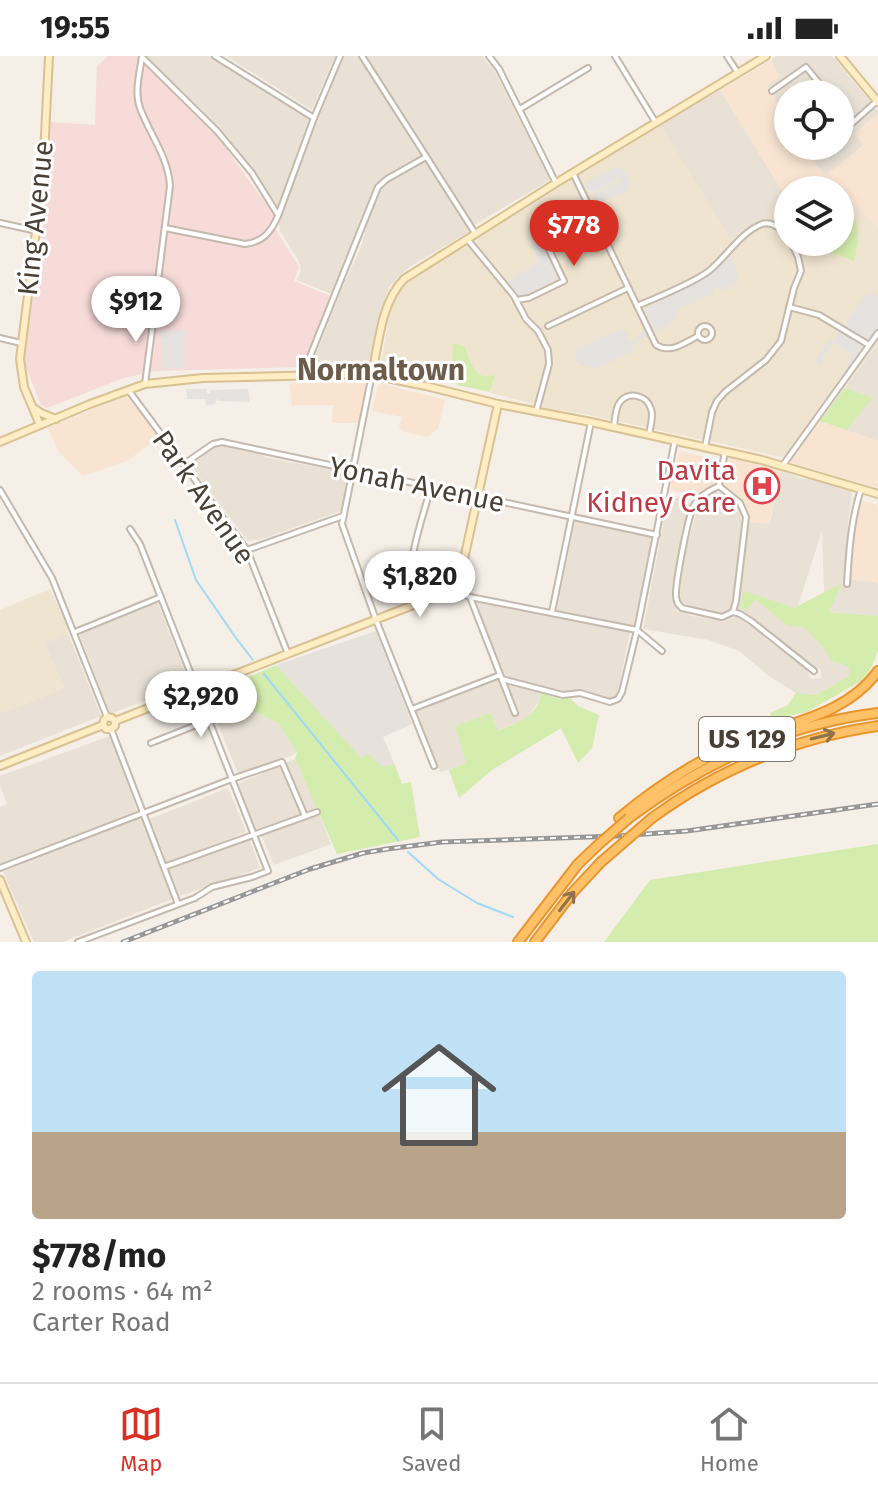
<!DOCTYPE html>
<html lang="en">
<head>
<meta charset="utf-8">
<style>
	body { margin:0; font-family:"Fira Sans",sans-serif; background:#f2f2f2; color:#222; height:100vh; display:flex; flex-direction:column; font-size:30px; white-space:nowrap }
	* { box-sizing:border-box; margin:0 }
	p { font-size:26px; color:#767676 }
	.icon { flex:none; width:44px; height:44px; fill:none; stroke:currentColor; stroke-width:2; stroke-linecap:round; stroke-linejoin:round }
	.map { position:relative; height:886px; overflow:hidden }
	.sheet { display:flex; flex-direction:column; background:#fff; flex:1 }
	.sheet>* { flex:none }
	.fabs { position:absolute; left:774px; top:24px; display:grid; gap:16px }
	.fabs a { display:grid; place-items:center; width:80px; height:80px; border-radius:50%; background:#fff; box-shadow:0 4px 12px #0003; font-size:40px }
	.price { position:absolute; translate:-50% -68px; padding:0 18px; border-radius:28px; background:#fff; color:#222; font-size:26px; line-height:52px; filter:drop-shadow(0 2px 4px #0008) }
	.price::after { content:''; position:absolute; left:50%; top:48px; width:24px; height:18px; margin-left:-12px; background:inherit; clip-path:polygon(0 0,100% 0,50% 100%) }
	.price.on { background:#d93025; color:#fff }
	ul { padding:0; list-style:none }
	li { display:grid; align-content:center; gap:16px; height:424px; padding:0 32px }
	li span { display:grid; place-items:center; height:248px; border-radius:8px; color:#555 }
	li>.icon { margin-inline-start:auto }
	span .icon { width:144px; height:144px; fill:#fffc; stroke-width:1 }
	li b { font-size:34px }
	.status { display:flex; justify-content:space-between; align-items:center; height:56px; padding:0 40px; background:#fff; direction:ltr }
	.status svg { height:22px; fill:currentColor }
	.tab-bar { display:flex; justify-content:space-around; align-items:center; height:112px; border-top:2px solid #e0e0e0; background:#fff; font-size:22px; color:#767676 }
	.tab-bar a { display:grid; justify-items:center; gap:4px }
	.tab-bar .on { color:#d93025 }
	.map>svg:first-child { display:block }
	.residential { fill:#e9e1d5 }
	.commercial { fill:#f8e4d1 }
	.industrial { fill:#e7e1dc }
	.education { fill:#efe4d0 }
	.medical { fill:#f6dbd9 }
	.green { fill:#d4ecad }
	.parking { fill:#e5e2df }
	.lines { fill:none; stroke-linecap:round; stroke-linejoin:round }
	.stream { stroke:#9fd9f5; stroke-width:2 }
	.street-casing { stroke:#c4b9ac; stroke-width:8 }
	.secondary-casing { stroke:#d8c193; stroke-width:10 }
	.highway-casing { stroke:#e9952d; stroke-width:12 }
	.street { stroke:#fff; stroke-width:4 }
	.secondary { stroke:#ffedc6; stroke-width:6 }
	.highway { stroke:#ffc167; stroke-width:8 }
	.rail-casing { stroke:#979797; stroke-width:5 }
	.rail { stroke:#fff; stroke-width:2; stroke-dasharray:6; stroke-linecap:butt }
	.highway-bridge-casing { stroke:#e9952d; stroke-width:12; stroke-linecap:butt }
	.highway-bridge { stroke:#ffc167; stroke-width:8 }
	.oneway { stroke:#917349 }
	.labels { text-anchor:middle; stroke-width:6; stroke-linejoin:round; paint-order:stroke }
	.shield { fill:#fff; stroke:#7f7972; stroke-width:2 }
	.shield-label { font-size:26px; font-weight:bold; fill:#483f35 }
	.street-label { font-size:28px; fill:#483f35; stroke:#fff }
	.health-label { font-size:28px; fill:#be3a42; stroke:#fff; text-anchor:end }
	.neighbourhood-label { font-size:30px; font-weight:bold; fill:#6c5c4c; stroke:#fff }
</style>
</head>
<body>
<div class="status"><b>19:55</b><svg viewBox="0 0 49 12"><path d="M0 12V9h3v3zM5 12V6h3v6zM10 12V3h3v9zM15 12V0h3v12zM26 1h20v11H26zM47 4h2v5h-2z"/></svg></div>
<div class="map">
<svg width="878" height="886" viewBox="0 0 878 886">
	<rect width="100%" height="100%" fill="#f5efe7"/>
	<g class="residential">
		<path d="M 146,0 L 210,0 L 279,42 L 309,63 L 278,150 L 275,151 L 231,88 Z"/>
		<path d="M 226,0 L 335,0 L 312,54 Z"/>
		<path d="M 344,0 L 358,0 L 421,101 L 375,129 L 331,238 L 297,224 L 301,215 L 299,205 L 280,175 L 279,167 L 293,125 Z"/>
		<path d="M 365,0 L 482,0 L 495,16 L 550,124 L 474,169 Z"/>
		<path d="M 776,0 L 832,0 L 878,55 L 878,58 L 855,77 L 864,89 L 826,120 L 806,98 L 808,97 L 804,90 L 840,90 L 840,38 L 788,38 L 788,64 L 767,29 L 779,21 L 771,4 Z"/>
		<path d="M 720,34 L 788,144 L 731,184 L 660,69 Z"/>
		<path d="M 421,106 L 427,107 L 470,175 L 411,210 L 399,220 L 389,232 L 381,254 L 369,306 L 352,309 L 311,311 L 340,237 L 362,188 L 369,161 L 381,132 L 388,125 Z"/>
		<path d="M 878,288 L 878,385 L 820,365 Z"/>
		<path d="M 217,388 L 262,398 L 264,401 L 348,417 L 341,455 L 262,483 L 248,485 L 189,408 Z"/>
		<path d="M 781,414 L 799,422 L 817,424 L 850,435 L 852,437 L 848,468 L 845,530 L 846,532 L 850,530 L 850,523 L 876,526 L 878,529 L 878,560 L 828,556 L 824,534 L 822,475 L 797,553 L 800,566 L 824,592 L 830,604 L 849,611 L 849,620 L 816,639 L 796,637 L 769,620 L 739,595 L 709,584 L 643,573 L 669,439 L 685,442 L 691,451 L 673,537 L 678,554 L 692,560 L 723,565 L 737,560 L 807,614 L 811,623 L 821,622 L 821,613 L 813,611 L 745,556 L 737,554 L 748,466 L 770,467 Z"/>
		<path d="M 715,435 L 727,440 L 741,455 L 741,484 L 732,551 L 727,556 L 711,556 L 680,546 L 682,509 L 698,450 Z"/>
		<path d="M 575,465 L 652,481 L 634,570 L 557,554 Z"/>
		<path d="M 157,545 L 190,628 L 110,658 L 79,577 Z"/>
		<path d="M 476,546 L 630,576 L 617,640 L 611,643 L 584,634 L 563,635 L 504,620 Z"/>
		<path d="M 68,577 L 101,660 L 0,700 L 0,657 L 40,642 L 64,631 L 44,587 Z"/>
		<path d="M 498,624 L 502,629 L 507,628 L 541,637 L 540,644 L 527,662 L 497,675 L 489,657 L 467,708 L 440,716 L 416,655 Z"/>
		<path d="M 235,627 L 243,649 L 279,668 L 297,696 L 291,700 L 238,717 L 214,659 L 227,654 L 216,634 Z"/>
		<path d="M 110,680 L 137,755 L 0,808 L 0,751 L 7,748 L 0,729 L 0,720 Z"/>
		<path d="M 295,703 L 317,752 L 255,774 L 238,728 Z"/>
		<path d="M 228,732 L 246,776 L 167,807 L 150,763 Z"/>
		<path d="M 319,758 L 331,788 L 274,809 L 261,778 Z"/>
		<path d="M 141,761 L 172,843 L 63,886 L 34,886 L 3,816 Z"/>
		<path d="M 249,782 L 260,812 L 180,840 L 168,812 Z"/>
	</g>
	<g class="commercial">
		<path d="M 771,4 L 779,21 L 767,30 L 788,64 L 788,90 L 804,90 L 808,97 L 807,99 L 826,119 L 864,90 L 855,78 L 878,58 L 878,171 L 826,120 L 803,134 L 788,134 L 788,144 L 720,34 Z"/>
		<path d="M 364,325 L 367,334 L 360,367 L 332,367 L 333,349 L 292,349 L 289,328 Z"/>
		<path d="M 382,328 L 445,344 L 438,373 L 427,381 L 402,375 L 399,370 L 402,361 L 372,355 L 378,330 Z"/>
		<path d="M 127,341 L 142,357 L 159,381 L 127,405 L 83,420 L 59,396 L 48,372 L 110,346 Z"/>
		<path d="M 820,365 L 878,385 L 878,432 L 791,407 L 790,403 Z"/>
		<path d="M 679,395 L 720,404 L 714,428 L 693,444 L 687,438 L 670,434 Z"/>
		<path d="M 730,402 L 781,414 L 769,468 L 748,466 L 744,448 L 722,430 L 725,410 Z"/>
		<path d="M 861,444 L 878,449 L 878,529 L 876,526 L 850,523 L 853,474 Z"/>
	</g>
	<path class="industrial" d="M 376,575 L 412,668 L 383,681 L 395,709 L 381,711 L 361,703 L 276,609 Z"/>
	<g class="education">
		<path d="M 660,69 L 731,183 L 788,144 L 788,186 L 840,186 L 840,134 L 803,134 L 826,120 L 878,171 L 878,288 L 790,403 L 584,358 L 552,353 L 491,337 L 491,333 L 381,308 L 391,251 L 403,231 L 413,222 Z"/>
		<path d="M 50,533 L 67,570 L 68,578 L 44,588 L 64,631 L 40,642 L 0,657 L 0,554 Z"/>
	</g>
	<path class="medical" d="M 108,0 L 136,0 L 215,77 L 274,159 L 276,174 L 299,211 L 294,225 L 331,240 L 302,311 L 154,315 L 121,323 L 47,352 L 41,349 L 24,306 L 50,117 L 50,66 L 95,69 L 97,10 Z"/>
	<g class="green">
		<path d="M 840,141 C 860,161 861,178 854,205 L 805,186 L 840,186 Z"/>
		<path d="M 454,287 L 465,290 C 468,304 478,329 495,318 L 490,336 L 457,329 C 453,319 451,298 454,287 Z"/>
		<path d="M 845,332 L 872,342 L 847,374 L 820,365 Z"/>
		<path d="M 842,527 L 829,556 L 878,560 L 878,595 L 872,610 L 863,624 L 807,656 L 771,663 L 770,657 L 788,649 L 796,637 L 816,639 L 849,620 L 849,611 L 830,604 L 824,592 L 805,572 L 787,569 L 756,544 L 745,555 L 740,550 L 744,535 L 794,552 Z"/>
		<path d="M 276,609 L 361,702 L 369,698 L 381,710 L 395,709 L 402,728 L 411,726 L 420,781 L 337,798 L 295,703 L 297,696 L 279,668 L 243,649 L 235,627 Z"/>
		<path d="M 541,637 L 560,643 L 571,643 L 578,650 L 599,659 L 592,692 L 578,707 L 561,672 L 492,714 L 459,742 L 449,714 L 466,707 L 455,670 L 490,657 L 498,675 C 516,667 539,660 541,637 Z"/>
		<path d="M 878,788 L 878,886 L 604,886 L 650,824 Z"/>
	</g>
	<g class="parking">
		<path d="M 618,110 L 620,113 L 624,112 L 632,128 L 628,130 L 630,133 L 598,148 L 593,138 L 619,125 L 622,128 L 619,120 L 617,120 L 618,123 L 592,136 L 589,133 L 585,137 L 582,130 L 588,129 L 587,125 Z"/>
		<path d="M 542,183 L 561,224 L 555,227 L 552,225 L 523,241 L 520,241 L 505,227 L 539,206 L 531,188 Z"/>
		<path d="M 730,199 L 739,220 L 736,223 L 738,227 L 722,235 L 719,231 L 714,232 L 713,237 L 679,253 L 675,256 L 678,259 L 659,276 L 656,273 L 652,277 L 650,274 L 652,271 L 644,254 L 665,240 L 709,218 Z"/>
		<path d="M 873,234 L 875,235 L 874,238 L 878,239 L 878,274 L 869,287 L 844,270 L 866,238 L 873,237 Z"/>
		<path d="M 622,272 L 628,279 L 627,284 L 630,286 L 645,274 L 648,280 L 645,280 L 632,290 L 633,295 L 597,312 L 583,310 L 575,304 L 577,298 L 575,294 Z"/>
		<path d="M 840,274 L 866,291 L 843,323 L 840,322 L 848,309 L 847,307 L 852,299 L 834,287 L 831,290 L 831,294 L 829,293 L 822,303 L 823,305 L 820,309 L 814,305 L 828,285 L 834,283 Z"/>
		<path d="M 160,275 L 185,275 L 186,312 L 161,313 L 161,282 L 164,281 L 160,281 Z"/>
		<path d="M 186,333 L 206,333 L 207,338 L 210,338 L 211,334 L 248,333 L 250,342 L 249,346 L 218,345 L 217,342 L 215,348 L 206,349 L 205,343 L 187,343 Z"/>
	</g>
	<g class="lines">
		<g class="stream">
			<path d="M 175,464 L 196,524 L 236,582 L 253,604"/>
			<path d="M 264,618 L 398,784"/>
			<path d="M 408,796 L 438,823 L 477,847 L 513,861"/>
		</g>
		<g class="street-casing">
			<g id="street">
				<path d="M 142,0 C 140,16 134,36 140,52 C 150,79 168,100 170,130 L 155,248"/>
				<path d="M 215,0 L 314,62"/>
				<path d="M 362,0 L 475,177"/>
				<path d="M 489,0 L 499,13 L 556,127"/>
				<path d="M 615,0 L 656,67"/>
				<path d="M 727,0 L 738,17"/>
				<path d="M 142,1 L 217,75 L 252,117 L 278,159"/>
				<path d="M 772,35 L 806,11 L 828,38"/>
				<path d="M 840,52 L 852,67"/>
				<path d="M 520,53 L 588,12"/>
				<path d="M 840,78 L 877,45"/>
				<path d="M 816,98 L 826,90"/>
				<path d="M 573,117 L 656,289 C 671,298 684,287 698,280"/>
				<path d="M 0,167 L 37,175"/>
				<path d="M 165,172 L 245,188 C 263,186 271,176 278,160 L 314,62 L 340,0"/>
				<path d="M 468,184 L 514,240 L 526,263 L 538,275 L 548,294 L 549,308 L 536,356"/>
				<path d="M 516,244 L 529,242 L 564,225 L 544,183 L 594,160"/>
				<path d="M 637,250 C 656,242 696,226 710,214 C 727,200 741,176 762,168 C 773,164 782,174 788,182"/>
				<path d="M 789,251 L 819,259 L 869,289"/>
				<path d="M 548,270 L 628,232"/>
				<circle cx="705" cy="277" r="7"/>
				<path d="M 0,282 L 21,287"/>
				<path d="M 303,318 L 378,131 L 387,123 L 426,101"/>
				<path d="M 372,318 L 342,468 L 376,564 L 434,710"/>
				<path d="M 145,328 L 155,251"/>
				<path d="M 129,335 L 247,494 L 288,598"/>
				<path d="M 614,371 C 615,363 615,352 620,346 C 629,335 647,339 651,353 C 654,360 650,371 649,379"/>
				<path d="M 705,391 L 712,356 L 717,345 L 725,336 L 766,304 L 781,285 L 794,232 L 801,215 L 798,201 L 791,186"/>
				<path d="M 184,408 L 213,388 L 222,386 L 657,479"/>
				<path d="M 783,409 L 878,277"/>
				<path d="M 719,430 C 710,434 699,440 694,449 C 688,460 675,528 676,541 C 677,547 678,548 682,552 L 722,561 L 733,556 L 736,545 L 746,461 L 740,447 L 719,430 L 725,395"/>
				<path d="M 0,434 L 52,522 L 107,661"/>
				<path d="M 247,494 L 343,460"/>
				<path d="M 847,528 C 849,495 851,464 861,433"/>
				<path d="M 457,535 L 470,541 L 637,574 L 662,595"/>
				<path d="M 470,541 L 515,657"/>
				<path d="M 421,546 C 417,538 413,530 412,521 C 409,497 425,455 431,430"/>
				<path d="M 552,556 L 591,366"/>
				<path d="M 733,556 L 740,558 L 751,565 L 814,615"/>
				<path d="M 75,576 L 161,541"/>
				<path d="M 502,623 L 563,639 L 580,637 L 610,646 L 618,643 L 622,636 L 637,574 L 675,384"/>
				<path d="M 412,653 L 500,619"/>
				<path d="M 111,673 L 178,848"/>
				<path d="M 151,687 L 209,664"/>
				<path d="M 164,811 L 317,756"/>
				<path d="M 0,812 L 232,723 L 282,706 L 305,760"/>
				<path d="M 78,886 L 195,842 L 212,831 L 252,821 L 268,815 L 140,488 L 130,473"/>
			</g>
		</g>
		<g class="secondary-casing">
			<g id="secondary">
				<path d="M 840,0 L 878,46"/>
				<path d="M 372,318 C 379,286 381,247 404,223 L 556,127 L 766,0"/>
				<path d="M 35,353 L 41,357 L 56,363"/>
				<path d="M 40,369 L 24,331 L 20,303 L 43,119 L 49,0"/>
				<path d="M 0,386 L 90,348 L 145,328 L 203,322 L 367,318 L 426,330 L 498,348 L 591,366 L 762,404 L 878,438"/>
				<path d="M 115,665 L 421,546 L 449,536 L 457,535 L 498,348"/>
				<path d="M 0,710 L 103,669 L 104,664 L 107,661 L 112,662 L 115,665 L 115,670 L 111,673 L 106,673 L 103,669"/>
				<path d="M 0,824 L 26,886"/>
			</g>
		</g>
		<g class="highway-casing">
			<g id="highway">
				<path d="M 619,762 C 654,733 691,708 733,689 C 783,667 844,662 878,615"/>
				<path d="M 629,762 C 703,707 785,668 878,657"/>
				<path d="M 652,762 C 720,712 795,682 878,670"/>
				<path d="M 518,886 L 578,808"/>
				<path d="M 535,886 L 573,836 L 601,806"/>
			</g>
		</g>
		<use href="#street" class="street"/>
		<use href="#secondary" class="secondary"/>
		<use href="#highway" class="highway"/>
		<g class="rail-casing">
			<path id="rail" d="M 123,886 L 310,813 L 363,797 L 387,793 L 442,786 L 618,780 L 687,775 L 878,748"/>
		</g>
		<use href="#rail" class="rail"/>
		<g class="highway-bridge-casing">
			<g id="highway-bridge">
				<path d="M 601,806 L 652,762"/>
				<path d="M 578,808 L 599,788 L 629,762"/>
			</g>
		</g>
		<use href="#highway-bridge" class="highway-bridge"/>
	</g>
	<defs><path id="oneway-shaft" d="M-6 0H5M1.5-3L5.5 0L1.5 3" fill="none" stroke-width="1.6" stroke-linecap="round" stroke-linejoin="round" transform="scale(2)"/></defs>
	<g class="oneway">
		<use href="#oneway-shaft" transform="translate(823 680) rotate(-14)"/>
		<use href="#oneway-shaft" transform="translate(567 845) rotate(-52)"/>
	</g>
	<defs>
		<g id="hospital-ring" transform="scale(1.8)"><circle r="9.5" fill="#fff" stroke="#e0444e" stroke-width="1.5"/><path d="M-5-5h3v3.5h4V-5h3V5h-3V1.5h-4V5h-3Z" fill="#e0444e"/></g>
	</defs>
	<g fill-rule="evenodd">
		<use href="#hospital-ring" x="762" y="430"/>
	</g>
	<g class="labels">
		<rect class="shield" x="699" y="661" width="96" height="44" rx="6"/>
		<g class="shield-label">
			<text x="747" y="692">US 129</text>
		</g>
		<g class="street-label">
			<text transform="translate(35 162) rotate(-84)" y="10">King Avenue</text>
			<text transform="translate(417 428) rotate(12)" y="10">Yonah Avenue</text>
			<text transform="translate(204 441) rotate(55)" y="10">Park Avenue</text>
		</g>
		<g class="health-label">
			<text x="736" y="424">Davita<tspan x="736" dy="32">Kidney Care</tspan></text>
		</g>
		<g class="neighbourhood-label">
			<text x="381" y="324">Normaltown</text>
		</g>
	</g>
</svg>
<div class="fabs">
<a><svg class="icon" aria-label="locate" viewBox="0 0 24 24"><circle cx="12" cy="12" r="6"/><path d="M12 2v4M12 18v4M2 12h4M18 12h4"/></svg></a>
<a><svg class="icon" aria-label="layers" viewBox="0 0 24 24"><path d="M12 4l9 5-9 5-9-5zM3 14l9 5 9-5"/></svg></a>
</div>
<b class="price on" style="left:574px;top:212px">$778</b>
<b class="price" style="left:136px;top:288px">$912</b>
<b class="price" style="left:420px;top:563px">$1,820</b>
<b class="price" style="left:201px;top:683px">$2,920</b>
</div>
<section class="sheet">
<ul>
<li><span style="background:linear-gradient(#bfe0f5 65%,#b9a48a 0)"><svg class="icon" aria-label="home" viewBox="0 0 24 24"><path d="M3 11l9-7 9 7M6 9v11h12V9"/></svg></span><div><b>$778/mo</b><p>2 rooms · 64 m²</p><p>Carter Road</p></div></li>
</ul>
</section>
<nav class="tab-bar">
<a class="on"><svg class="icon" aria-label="map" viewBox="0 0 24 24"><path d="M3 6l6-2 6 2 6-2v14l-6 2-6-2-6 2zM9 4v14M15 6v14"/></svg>Map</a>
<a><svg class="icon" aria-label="saved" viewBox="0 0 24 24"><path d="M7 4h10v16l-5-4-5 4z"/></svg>Saved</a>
<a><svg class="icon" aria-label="home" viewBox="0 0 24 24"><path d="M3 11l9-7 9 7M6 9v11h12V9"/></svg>Home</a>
</nav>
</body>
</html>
